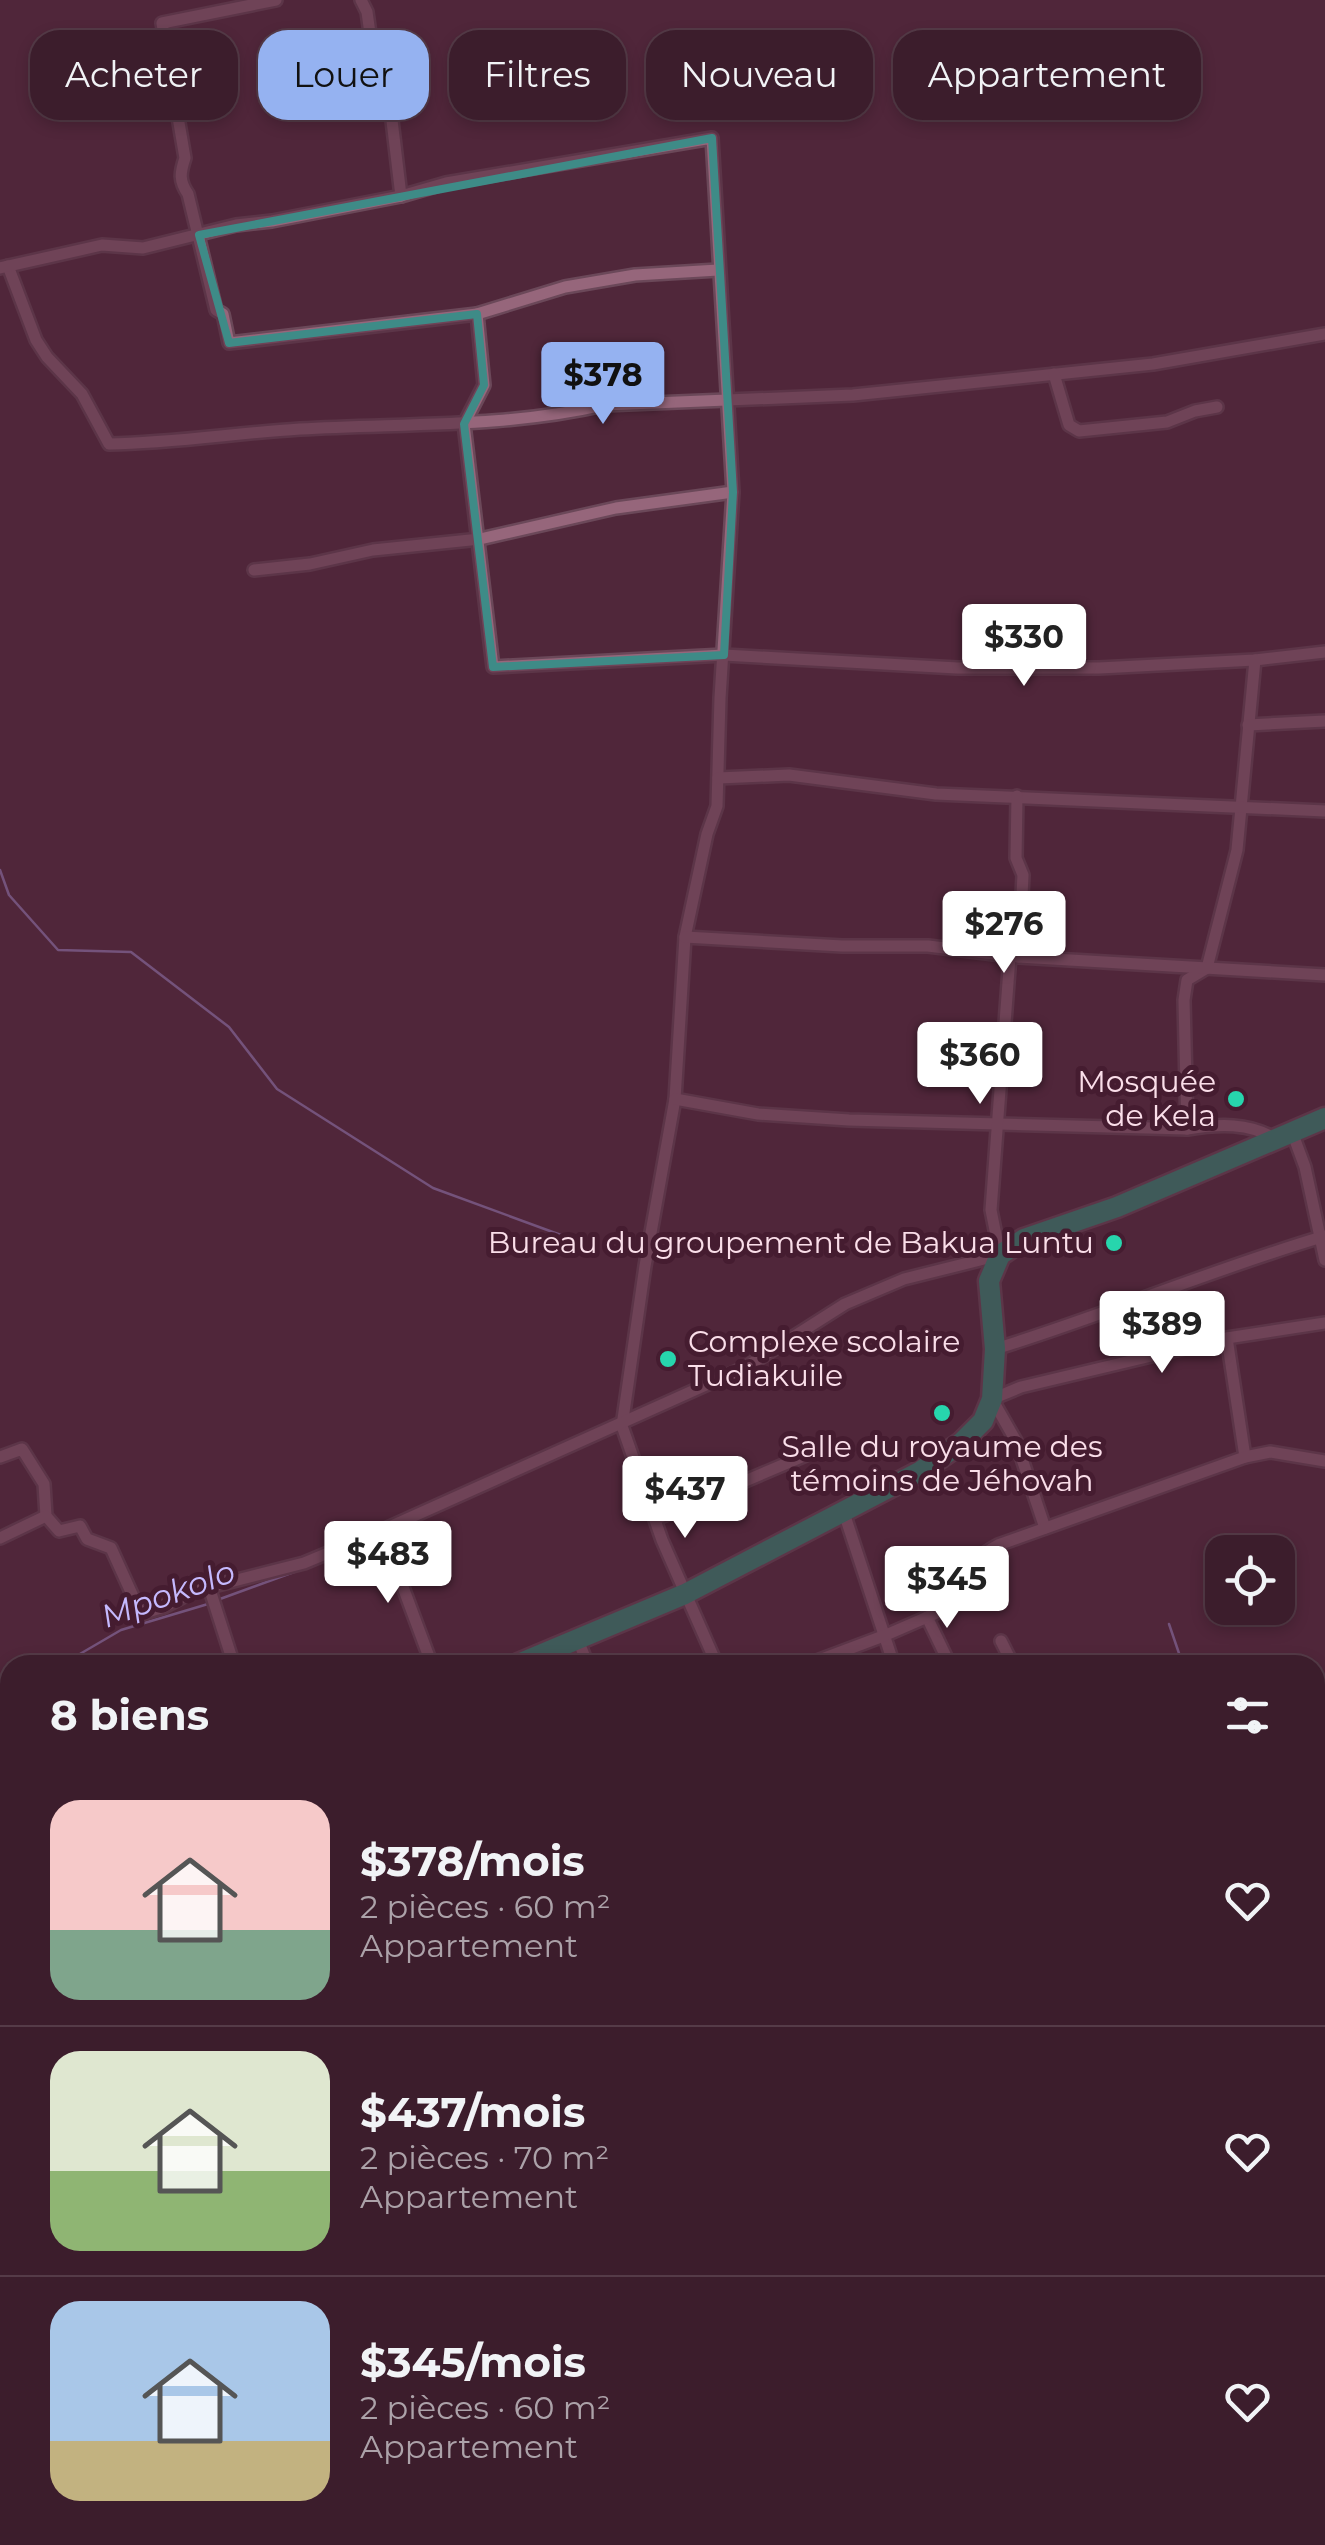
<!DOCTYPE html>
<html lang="fr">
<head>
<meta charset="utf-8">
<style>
	body { margin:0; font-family:Montserrat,sans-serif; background:#432634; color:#f1f3f6; height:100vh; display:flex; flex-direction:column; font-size:38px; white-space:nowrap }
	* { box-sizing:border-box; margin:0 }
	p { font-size:32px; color:#aca2a9 }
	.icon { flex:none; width:55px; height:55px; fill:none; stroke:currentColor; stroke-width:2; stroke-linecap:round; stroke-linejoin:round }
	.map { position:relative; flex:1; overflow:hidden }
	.panel { position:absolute; left:0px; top:1655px; width:1325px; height:890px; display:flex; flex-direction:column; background:#3c1d2c; border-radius:30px 30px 0 0; box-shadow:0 5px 15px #0003,0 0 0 2px #553b48 }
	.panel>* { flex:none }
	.guide { position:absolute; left:30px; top:30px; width:1265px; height:90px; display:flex; gap:20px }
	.tools { position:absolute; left:1205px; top:1535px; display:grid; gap:20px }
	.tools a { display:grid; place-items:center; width:90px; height:90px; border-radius:20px; background:#3c1d2c; box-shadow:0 5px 15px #0003,0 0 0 2px #553b48; font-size:50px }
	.price { position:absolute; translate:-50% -85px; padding:0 22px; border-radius:10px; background:#fff; color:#222; font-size:32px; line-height:65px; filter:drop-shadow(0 2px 5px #0008) }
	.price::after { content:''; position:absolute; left:50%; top:60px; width:30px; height:22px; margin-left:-15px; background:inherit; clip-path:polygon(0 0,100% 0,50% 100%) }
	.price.selected { background:#95b2f1; color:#111 }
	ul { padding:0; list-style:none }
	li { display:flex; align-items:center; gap:30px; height:250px; padding:0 50px }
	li+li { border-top:2px solid #553b48 }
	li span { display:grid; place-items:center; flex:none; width:280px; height:200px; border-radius:30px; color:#555 }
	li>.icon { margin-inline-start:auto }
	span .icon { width:120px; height:120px; fill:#fffc; stroke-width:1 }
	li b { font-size:42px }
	h2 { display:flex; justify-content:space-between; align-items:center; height:120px; padding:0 50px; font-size:42px }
	.chip { padding:0 35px; border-radius:30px; background:#3c1d2c; box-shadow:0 5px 15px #0003,0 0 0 2px #553b48; font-size:35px; line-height:90px }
	.chip.selected { background:#95b2f1; color:#111 }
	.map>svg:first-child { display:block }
	.green { fill:#8d4065 }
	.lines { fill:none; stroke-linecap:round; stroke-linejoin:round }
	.stream { stroke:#9f88c9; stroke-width:2.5 }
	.street-casing { stroke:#6b4859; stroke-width:16 }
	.highway-casing { stroke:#6b4859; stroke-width:25 }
	.street { stroke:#96667b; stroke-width:11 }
	.highway { stroke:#2a997e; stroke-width:20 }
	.marked { fill:none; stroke:#3e8b87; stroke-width:8; stroke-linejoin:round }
	.poi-dot { fill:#27d5ad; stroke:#451c30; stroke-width:4 }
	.labels { text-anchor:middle; stroke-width:10; stroke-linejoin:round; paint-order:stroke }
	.poi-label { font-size:30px; fill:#fadee9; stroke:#451c30; text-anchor:end }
	.water-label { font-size:32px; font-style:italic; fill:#c5b9fe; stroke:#451c30 }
</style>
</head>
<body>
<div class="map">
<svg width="1325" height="2545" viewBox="0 0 1325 2545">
	<rect width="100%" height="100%" fill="#50273a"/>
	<path class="green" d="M 324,2535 L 484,2535 L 487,2544 L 328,2545 Z"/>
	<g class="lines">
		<g class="stream">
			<path d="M 0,870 L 9,895 L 58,950 L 131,952 L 229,1027 L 277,1089 L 433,1188 L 580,1242"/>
			<path d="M 220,1599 L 294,1572"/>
			<path d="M 1169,1624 L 1183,1665"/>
			<path d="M 61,1665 L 121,1630 L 208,1604"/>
			<path d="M 0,1704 L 10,1698"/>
			<path d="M 1315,1962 L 1325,1976"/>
			<path d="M 1315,2170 L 1325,2168"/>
			<path d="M 1315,2422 L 1325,2426"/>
			<path d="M 262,2535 L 276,2545"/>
			<path d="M 565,2535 L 582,2545"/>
			<path d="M 936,2535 L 939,2545"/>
			<path d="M 974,2535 L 976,2545"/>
			<path d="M 661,2545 L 682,2535"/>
		</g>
		<g class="street-casing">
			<g id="street">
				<path d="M 276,0 L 162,23 L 185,158 C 180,173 179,181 188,194 L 216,310 L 223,314 L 229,343 L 477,314 L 484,385 L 464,424 L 493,667 L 724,655 L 957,668 L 1099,668 L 1255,660 L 1325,652"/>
				<path d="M 361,0 L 367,12 L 374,62 L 391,112 L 401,196"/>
				<path d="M 8,266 L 36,340 L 47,357 L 82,394 L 109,444 C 173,443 236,433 300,429 C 401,423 504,428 604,405 L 853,395 L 1153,364 L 1325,334"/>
				<path d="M 0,268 L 102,245 L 143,248 L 236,225 L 272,221 L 401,196 L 446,183 L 712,138 L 733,492 L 720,698 L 717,806 L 707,834 L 685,937 L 675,1099 L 645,1266 L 622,1426 L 662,1540 L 717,1665"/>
				<path d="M 477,314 L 565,287 L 635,275 L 718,270"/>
				<path d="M 1054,374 L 1069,425 L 1079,431 L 1167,422 L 1195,411 L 1217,407"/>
				<path d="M 254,570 L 310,564 L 373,550 L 480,539 L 616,508 L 733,492"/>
				<path d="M 1255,660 L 1237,850 L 1207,968 L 1187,980 L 1184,1000 L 1187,1129 C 1218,1124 1250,1122 1277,1140"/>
				<path d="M 1248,725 L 1325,721"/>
				<path d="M 718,778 L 789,775 L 936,794 L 1325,811"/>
				<path d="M 1017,796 L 1016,858 L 1023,875 L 1019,957"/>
				<path d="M 685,937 L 842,946 L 928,946 L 1019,957 L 1325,975"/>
				<path d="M 675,1099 L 758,1114 L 849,1120 L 1187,1129"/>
				<path d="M 1292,1132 L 1305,1167 L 1325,1260"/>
				<path d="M 1227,1338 L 1245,1457"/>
				<path d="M 995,1349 C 1106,1315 1213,1269 1325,1236"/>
				<path d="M 0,1457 L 22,1449 L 44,1484 L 46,1516 L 59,1531 L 80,1526 L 87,1539 L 111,1548 L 141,1614 L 164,1607 L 194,1591 L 304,1563 L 376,1533 L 746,1367 L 845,1304 L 904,1279 L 1000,1255 L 991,1210 L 1010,956"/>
				<path d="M 843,1510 L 894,1665"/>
				<path d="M 656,1519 L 818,1450"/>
				<path d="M 1045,1528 L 1016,1441 L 992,1399 L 1021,1387 L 1227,1338 L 1325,1323"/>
				<path d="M 376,1533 L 397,1571 L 432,1665"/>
				<path d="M 0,1538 L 46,1516"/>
				<path d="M 209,1587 L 234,1665"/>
				<path d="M 927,1617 L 950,1665"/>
				<path d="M 578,1640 L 588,1665"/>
				<path d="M 1001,1641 L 1013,1665"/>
				<path d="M 806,1665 L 886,1635 L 955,1605 C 962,1596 961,1592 963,1581 C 968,1564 983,1553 998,1545 L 1245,1457 L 1270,1452 L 1325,1461"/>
				<path d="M 0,1799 L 10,1793"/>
				<path d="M 0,2229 L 10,2236"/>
				<path d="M 0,2305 L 10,2302"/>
				<path d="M 0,2365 L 5,2380"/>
				<path d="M 2,2496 L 10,2512"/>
				<path d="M 22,2535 L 28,2545"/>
				<path d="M 93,2535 L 98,2545"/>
				<path d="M 249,2535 L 254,2545"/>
				<path d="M 491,2535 L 493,2545"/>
				<path d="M 194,2545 L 210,2535"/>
			</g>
		</g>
		<g class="highway-casing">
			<g id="highway">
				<path d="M 516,1665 L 685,1594 L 921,1471 L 961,1443 L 983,1421 L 992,1399 L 995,1349 L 989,1281 L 1000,1255 L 1024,1239 L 1117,1207 L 1325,1118"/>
				<path d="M 0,1895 L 10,1891"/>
			</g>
		</g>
		<use href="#street" class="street"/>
		<use href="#highway" class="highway"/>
	</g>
	<path d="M0 0H1325V2545H0ZM 712,138 L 733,492 L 724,655 L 493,667 L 464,424 L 484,385 L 477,314 L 229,343 L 199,235 Z" fill="#50273a" fill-opacity=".55" fill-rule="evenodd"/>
	<path class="marked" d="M 712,138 L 733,492 L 724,655 L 493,667 L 464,424 L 484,385 L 477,314 L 229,343 L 199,235 Z"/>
	<g class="poi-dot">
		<circle cx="1236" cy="1099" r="10"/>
		<circle cx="1114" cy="1243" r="10"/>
		<circle cx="668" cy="1359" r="10"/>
		<circle cx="942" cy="1413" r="10"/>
	</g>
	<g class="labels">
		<g class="poi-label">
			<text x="1216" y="1092">Mosquée<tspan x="1216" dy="34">de Kela</tspan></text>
			<text x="1094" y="1253">Bureau du groupement de Bakua Luntu</text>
			<text x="688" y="1352" text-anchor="start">Complexe scolaire<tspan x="688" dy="34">Tudiakuile</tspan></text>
			<text x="942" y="1457" text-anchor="middle">Salle du royaume des<tspan x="942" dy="34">témoins de Jéhovah</tspan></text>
		</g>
		<g class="water-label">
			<text transform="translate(168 1594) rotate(-20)" y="11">Mpokolo</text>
		</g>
	</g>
</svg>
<div class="tools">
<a><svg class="icon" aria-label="locate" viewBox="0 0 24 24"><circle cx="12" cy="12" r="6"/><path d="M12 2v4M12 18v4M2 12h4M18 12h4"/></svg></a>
</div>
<b class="price selected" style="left:603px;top:427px">$378</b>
<b class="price" style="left:1024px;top:689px">$330</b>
<b class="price" style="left:1004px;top:976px">$276</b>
<b class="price" style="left:980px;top:1107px">$360</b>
<b class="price" style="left:1162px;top:1376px">$389</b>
<b class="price" style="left:685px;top:1541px">$437</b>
<b class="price" style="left:388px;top:1606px">$483</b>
<b class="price" style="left:947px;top:1631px">$345</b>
<div class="guide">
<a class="chip">Acheter</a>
<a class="chip selected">Louer</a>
<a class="chip">Filtres</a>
<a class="chip">Nouveau</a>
<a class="chip">Appartement</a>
</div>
<section class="panel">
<h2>8 biens<svg class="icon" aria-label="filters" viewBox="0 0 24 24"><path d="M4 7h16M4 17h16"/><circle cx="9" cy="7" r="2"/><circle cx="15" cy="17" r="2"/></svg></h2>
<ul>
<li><span style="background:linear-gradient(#f6c9c9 65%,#7fa58c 0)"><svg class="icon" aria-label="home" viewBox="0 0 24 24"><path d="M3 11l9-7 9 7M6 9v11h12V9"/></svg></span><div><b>$378/mois</b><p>2 pièces · 60 m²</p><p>Appartement</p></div><svg class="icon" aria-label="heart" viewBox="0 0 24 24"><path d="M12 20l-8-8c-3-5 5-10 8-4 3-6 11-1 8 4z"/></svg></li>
<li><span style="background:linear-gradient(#dfe7d0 60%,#8fb573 0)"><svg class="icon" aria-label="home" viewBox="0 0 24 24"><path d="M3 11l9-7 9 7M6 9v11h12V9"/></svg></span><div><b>$437/mois</b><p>2 pièces · 70 m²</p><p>Appartement</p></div><svg class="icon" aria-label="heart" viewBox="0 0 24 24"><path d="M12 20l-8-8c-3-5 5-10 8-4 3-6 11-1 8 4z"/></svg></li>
<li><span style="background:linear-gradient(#a9c7e8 70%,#c2b280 0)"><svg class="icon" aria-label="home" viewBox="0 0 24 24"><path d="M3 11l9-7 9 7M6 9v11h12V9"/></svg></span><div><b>$345/mois</b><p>2 pièces · 60 m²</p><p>Appartement</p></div><svg class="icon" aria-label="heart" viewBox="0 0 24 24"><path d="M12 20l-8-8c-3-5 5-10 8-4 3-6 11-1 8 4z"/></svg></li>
</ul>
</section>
</div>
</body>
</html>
